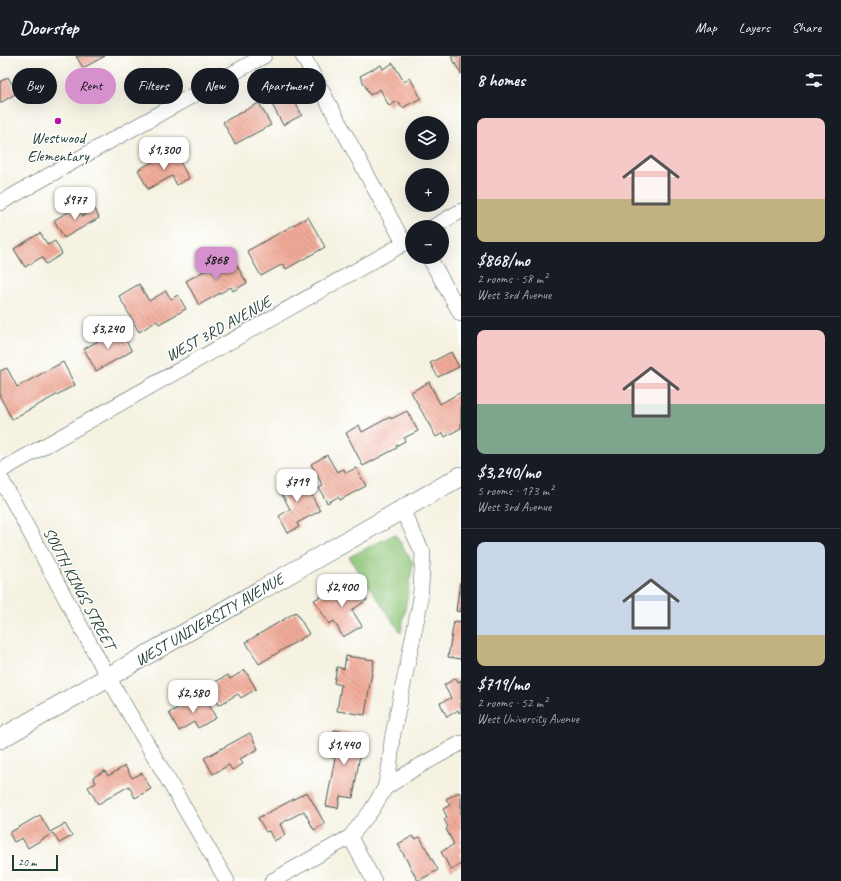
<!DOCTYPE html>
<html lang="en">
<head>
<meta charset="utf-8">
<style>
	body { margin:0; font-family:Caveat,sans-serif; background:#242831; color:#f1f3f6; height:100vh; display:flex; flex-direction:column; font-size:15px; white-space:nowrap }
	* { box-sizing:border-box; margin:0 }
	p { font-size:13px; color:#9ea1a6 }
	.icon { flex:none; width:22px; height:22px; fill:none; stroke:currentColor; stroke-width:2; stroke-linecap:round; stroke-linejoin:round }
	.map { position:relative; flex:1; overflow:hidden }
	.drawer { display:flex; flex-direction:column; background:#171b24; width:380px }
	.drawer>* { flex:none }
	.banner { position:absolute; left:12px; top:12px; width:380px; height:36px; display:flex; gap:8px }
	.fabs { position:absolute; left:405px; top:60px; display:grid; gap:8px }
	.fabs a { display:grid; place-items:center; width:44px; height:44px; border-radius:50%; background:#171b24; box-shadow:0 4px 16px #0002; font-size:20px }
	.scale { position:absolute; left:12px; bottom:10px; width:46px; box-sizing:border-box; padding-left:4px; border:2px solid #1f3d34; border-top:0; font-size:11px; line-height:14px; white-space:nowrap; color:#1f3d34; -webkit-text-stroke:3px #fff; paint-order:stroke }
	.price { position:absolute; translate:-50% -34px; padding:0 9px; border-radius:8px; background:#fff; color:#222; font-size:13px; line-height:26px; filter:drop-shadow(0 1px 2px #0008) }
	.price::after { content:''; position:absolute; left:50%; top:24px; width:12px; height:9px; margin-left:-6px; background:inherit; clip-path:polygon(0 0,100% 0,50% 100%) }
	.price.on { background:#d690ce; color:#111 }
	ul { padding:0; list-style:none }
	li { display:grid; align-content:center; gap:8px; height:212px; padding:0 16px }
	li+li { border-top:1px solid #363941 }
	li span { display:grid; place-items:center; height:124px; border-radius:8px; color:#555 }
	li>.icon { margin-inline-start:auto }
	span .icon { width:72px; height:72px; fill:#fffc; stroke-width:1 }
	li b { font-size:17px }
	h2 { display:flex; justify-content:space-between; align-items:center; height:48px; padding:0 16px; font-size:17px }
	.chip { padding:0 14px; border-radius:18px; background:#171b24; box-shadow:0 4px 16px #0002; font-size:14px; line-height:36px }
	.chip.on { background:#d690ce; color:#111 }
	header { display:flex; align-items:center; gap:24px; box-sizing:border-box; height:56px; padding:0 20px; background:#171b24; border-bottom:1px solid #363941 }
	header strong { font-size:19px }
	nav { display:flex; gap:22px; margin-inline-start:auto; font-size:14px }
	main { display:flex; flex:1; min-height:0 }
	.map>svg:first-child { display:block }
	.green { fill:#8fc679; stroke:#578256 }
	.building { fill:url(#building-back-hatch) }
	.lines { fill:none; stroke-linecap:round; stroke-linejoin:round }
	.minor-casing { stroke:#3f584e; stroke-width:16 }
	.tertiary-casing { stroke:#3f584e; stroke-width:20 }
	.minor { stroke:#fff; stroke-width:15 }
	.tertiary { stroke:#fff; stroke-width:19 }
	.poi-dot { fill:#b5179e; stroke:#fff; stroke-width:1.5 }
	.labels { text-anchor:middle; stroke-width:3; stroke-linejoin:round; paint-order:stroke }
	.poi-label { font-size:16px; fill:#1f3d34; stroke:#fff }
	.street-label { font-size:16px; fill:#1f3d34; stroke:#fff }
</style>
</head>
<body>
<header>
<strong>Doorstep</strong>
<nav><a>Map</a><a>Layers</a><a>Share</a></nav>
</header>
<main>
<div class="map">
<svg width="461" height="825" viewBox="0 0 461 825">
	<defs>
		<pattern id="building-back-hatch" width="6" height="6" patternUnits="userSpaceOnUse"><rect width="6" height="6" fill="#f2aa98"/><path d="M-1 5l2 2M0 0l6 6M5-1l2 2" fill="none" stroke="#c38c7d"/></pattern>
	</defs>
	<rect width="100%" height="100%" fill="#fff"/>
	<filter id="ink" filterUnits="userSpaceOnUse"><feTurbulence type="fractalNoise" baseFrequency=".025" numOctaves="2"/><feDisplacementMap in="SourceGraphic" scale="8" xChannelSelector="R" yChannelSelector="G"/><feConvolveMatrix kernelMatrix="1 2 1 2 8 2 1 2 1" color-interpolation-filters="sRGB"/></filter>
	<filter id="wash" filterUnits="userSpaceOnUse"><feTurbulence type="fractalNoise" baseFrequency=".012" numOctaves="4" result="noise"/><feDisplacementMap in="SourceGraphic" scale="16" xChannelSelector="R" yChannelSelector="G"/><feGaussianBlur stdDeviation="0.9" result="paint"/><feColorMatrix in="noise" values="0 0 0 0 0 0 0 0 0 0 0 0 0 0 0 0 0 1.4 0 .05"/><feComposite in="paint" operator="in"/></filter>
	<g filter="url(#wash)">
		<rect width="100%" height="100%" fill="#f5f2e2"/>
		<path class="green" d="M 395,478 L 413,507 L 401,577 L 349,501 Z"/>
		<g id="blocks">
			<g class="building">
				<path d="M 76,0 L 105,0 L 83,12 Z"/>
				<path d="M 451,0 L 461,0 L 461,18 Z"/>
				<path d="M 393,7 L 404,26 L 410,22 L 421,42 L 402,52 L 398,45 L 389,50 L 380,33 L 370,39 L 360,20 L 381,9 L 383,13 Z"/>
				<path d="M 8,21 L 17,37 L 0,47 L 0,26 Z"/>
				<path d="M 286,30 L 302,59 L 283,69 L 268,41 Z"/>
				<path d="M 259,47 L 271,69 L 235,88 L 223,66 Z"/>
				<path d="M 173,94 L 189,122 L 177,129 L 172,120 L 148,133 L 138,114 Z"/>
				<path d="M 78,151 L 83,160 L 95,153 L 99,162 L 64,182 L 54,164 Z"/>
				<path d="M 308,161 L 325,191 L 286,213 L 283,208 L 261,220 L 247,195 Z"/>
				<path d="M 40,177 L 48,189 L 55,185 L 62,198 L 46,208 L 42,201 L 25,211 L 14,193 Z"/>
				<path d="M 231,200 L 247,227 L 233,235 L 231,231 L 199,249 L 186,225 Z"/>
				<path d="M 139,228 L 149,245 L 166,235 L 171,243 L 178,239 L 186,253 L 159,268 L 157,265 L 139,276 L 119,240 Z"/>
				<path d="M 119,273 L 132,295 L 96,315 L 84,293 Z"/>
				<path d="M 451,296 L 459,311 L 438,321 L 430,307 Z"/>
				<path d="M 63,306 L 75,329 L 12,363 L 0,341 L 0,315 L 7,312 L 17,331 Z"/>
				<path d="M 429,326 L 440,348 L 461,336 L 461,372 L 445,381 L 443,377 L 436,381 L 411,336 Z"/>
				<path d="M 407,355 L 418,375 L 404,382 L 405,385 L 396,390 L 397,392 L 363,410 L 346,377 L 359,369 L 362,376 L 390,361 L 391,363 Z"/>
				<path d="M 327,399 L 337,416 L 344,413 L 346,417 L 356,412 L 366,430 L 340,444 L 338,441 L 327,447 L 319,432 L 323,430 L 311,408 Z"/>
				<path d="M 301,419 L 320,455 L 297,467 L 299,471 L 288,477 L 279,460 L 290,453 L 278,431 Z"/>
				<path d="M 460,526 L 461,526 L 461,556 L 456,555 Z"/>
				<path d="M 347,527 L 352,534 L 357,531 L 367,544 L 352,554 L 362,570 L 343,581 L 334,565 L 329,568 L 314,544 Z"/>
				<path d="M 296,556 L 309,578 L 259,608 L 246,586 Z"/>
				<path d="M 454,565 L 461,566 L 461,603 L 448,601 Z"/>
				<path d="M 346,600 L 374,604 L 365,659 L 337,655 L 341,629 L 334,627 L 337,611 L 344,613 Z"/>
				<path d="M 245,614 L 256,633 L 241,642 L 238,638 L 219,649 L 208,630 L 228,619 L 230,623 Z"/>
				<path d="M 456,622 L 458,626 L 461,624 L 461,656 L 459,657 L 458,654 L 447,661 L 440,647 L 451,642 L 444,629 Z"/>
				<path d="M 203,638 L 216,662 L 198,672 L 194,666 L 179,675 L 169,657 Z"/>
				<path d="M 334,674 L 363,679 L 353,742 L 340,740 L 338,752 L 326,750 L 335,702 L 330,701 Z"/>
				<path d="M 250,677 L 258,693 L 240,703 L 243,708 L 232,714 L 229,709 L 213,718 L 204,702 Z"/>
				<path d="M 125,710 L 132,722 L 142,717 L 151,733 L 135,742 L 129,730 L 98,748 L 88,731 L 96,727 L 93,721 L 105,715 L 108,720 Z"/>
				<path d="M 307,736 L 325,768 L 314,774 L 304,755 L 280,768 L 285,779 L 274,785 L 269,775 L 266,776 L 258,762 Z"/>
				<path d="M 459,736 L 461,740 L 461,788 L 459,789 L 461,792 L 461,808 L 451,814 L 441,796 L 454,788 L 446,773 L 448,771 L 444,763 L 447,761 L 443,753 L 450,749 L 446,743 Z"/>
				<path d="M 40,759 L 50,776 L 65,768 L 72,780 L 59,787 L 53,777 L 28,792 L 22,782 L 14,786 L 9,777 Z"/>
				<path d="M 413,780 L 415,783 L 420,781 L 438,814 L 418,825 L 398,788 Z"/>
			</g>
		</g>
	</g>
	<g filter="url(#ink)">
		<use href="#blocks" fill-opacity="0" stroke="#3f584e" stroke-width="1"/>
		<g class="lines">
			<g class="minor-casing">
				<g id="minor">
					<path d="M 303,0 L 404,187"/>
					<path d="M 0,147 L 94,94 L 264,0"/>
					<path d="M 433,171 L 461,155"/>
					<path d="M 429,201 L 461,258"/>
					<path d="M 0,415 L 412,183"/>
					<path d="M 0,421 L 108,621 L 227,825"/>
					<path d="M 385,732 L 390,707 L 392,683 L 420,547 L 423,497 L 402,454"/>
					<path d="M 350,781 L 374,825"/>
					<path d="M 272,825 L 350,781 L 371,755 L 385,732 L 414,713 L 461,687"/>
				</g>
			</g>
			<g class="tertiary-casing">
				<path id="tertiary" d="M 0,683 L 108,621 L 461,420"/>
			</g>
			<use href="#minor" class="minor"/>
			<use href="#tertiary" class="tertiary"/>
		</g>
	</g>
	<circle class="poi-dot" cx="58" cy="65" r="4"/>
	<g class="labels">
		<g class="poi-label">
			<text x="58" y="87">Westwood<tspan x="58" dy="18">Elementary</tspan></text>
		</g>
		<g class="street-label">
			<text transform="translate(218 272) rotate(-29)" y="6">WEST 3RD AVENUE</text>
			<text transform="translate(80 532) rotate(62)" y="6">SOUTH KINGS STREET</text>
			<text transform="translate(209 563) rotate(-30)" y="6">WEST UNIVERSITY AVENUE</text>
		</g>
	</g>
</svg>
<div class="fabs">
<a><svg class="icon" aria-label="layers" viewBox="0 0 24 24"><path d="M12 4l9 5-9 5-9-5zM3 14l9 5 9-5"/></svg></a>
<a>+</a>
<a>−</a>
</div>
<div class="scale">20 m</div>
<b class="price" style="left:164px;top:115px">$1,300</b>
<b class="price" style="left:75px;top:165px">$977</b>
<b class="price on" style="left:216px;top:225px">$868</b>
<b class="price" style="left:108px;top:294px">$3,240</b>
<b class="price" style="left:297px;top:447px">$719</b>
<b class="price" style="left:342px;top:552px">$2,400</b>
<b class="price" style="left:193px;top:658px">$2,580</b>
<b class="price" style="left:344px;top:710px">$1,440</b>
<div class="banner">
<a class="chip">Buy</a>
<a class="chip on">Rent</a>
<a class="chip">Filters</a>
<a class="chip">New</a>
<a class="chip">Apartment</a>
</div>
</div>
<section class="drawer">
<h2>8 homes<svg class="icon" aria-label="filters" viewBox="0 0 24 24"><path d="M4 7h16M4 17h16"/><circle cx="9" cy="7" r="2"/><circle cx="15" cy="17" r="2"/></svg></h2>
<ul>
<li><span style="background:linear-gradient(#f6c9c9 65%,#c2b280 0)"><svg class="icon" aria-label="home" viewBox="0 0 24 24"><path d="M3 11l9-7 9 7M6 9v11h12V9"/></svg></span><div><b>$868/mo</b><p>2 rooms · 58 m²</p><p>West 3rd Avenue</p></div></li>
<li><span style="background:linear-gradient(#f6c9c9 60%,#7fa58c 0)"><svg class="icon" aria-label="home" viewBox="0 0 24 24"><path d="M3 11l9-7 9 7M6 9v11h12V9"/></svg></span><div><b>$3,240/mo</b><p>5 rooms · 173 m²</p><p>West 3rd Avenue</p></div></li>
<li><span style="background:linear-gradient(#c9d6e8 75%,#c2b280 0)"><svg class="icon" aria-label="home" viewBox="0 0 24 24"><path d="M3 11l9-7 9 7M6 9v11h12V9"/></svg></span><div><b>$719/mo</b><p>2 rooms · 52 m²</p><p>West University Avenue</p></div></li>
</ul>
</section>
</main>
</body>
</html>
